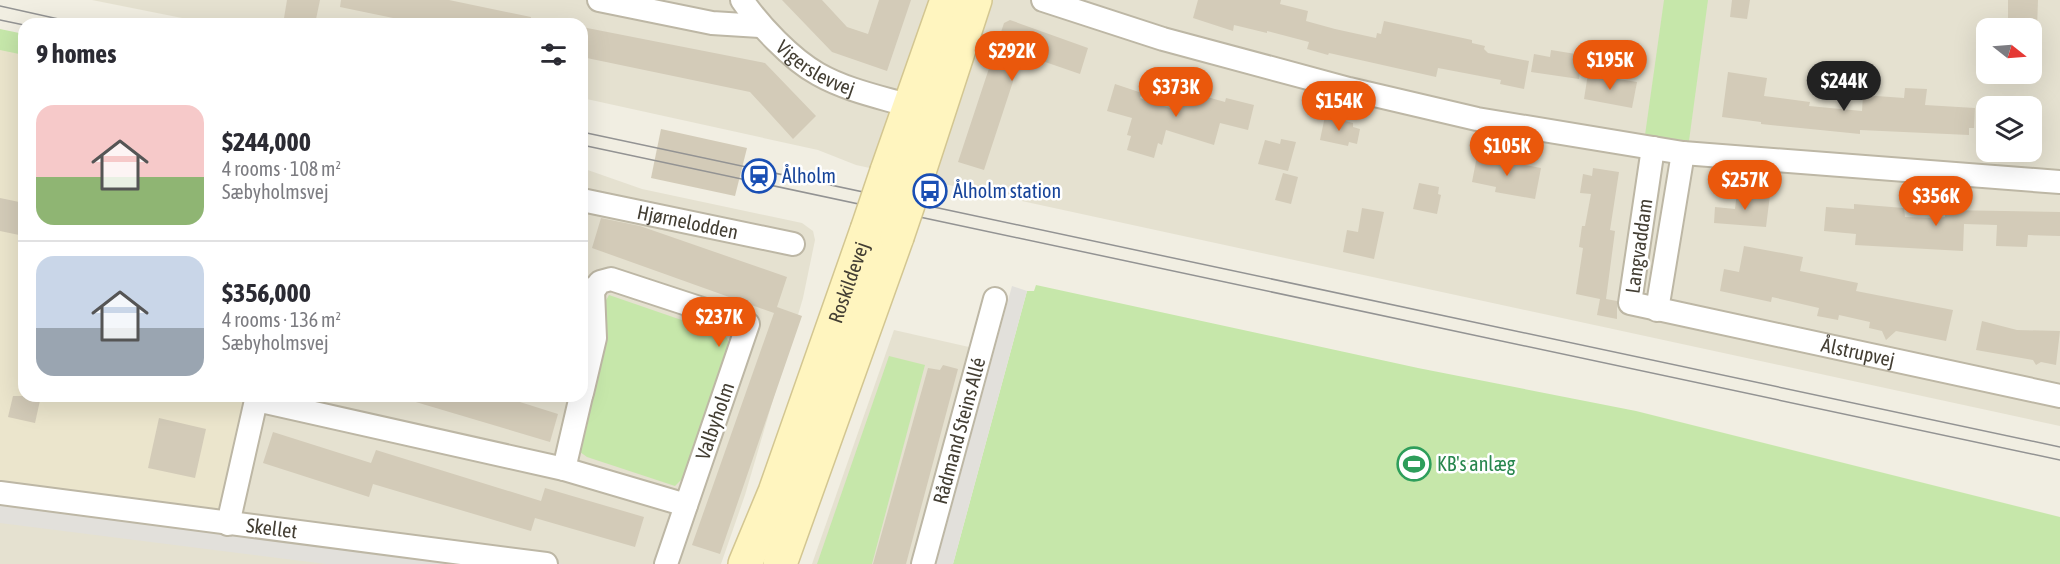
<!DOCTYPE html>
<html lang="en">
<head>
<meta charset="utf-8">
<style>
	body { margin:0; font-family:"Asap Condensed",sans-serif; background:#f7f7f7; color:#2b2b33; height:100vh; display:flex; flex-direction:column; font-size:22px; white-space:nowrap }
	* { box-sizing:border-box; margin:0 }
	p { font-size:20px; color:#7c7c81 }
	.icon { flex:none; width:33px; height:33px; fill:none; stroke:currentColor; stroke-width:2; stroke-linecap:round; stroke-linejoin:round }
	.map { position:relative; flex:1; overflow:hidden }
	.sheet { position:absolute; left:18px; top:18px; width:570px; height:384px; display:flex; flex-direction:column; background:#fff; border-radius:18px; box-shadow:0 6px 24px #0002 }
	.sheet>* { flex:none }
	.needle { width:39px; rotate:107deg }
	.buttons { position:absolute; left:1976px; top:18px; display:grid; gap:12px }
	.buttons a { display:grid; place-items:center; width:66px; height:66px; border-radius:12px; background:#fff; box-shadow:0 6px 24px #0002; font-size:30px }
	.price { position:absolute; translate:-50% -51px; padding:0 14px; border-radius:21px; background:#ea580c; color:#fff; font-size:20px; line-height:39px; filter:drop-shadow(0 2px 3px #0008) }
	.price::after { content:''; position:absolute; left:50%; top:36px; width:18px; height:14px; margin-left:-9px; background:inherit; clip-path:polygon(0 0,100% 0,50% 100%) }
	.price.selected { background:#222; color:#fff }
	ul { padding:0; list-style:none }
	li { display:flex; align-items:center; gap:18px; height:150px; padding:0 18px }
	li+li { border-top:2px solid #e1e1e2 }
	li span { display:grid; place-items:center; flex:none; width:168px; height:120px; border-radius:18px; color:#555 }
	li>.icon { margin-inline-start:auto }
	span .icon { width:72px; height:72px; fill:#fffc; stroke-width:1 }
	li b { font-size:26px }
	h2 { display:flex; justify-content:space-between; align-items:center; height:72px; padding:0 18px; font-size:26px }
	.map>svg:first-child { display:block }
	.residential { fill:#e5e1d0; fill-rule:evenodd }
	.education { fill:#ebe5cc }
	.green { fill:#c6e7aa }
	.parking { fill:#e2e0db }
	.building { fill:#d3cbb8 }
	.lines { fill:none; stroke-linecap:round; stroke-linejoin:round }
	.street-casing { stroke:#bdb7a5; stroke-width:26 }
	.secondary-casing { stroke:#d3c691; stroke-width:36 }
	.street { stroke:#fff; stroke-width:22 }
	.secondary { stroke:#fff5bf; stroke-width:33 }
	.tram { stroke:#939393; stroke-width:1.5 }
	.secondary-bridge-casing { stroke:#d3c691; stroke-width:36; stroke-linecap:butt }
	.secondary-bridge { stroke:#fff5bf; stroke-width:33 }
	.labels { text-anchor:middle; stroke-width:5; stroke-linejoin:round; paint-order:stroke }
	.street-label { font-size:20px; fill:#433e33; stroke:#fff }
	.transit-label { font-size:20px; fill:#164399; stroke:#fff; text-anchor:start }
	.leisure-label { font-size:20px; fill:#27864d; stroke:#fff; text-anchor:start }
</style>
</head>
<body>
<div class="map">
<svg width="2060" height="564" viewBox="0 0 2060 564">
	<rect width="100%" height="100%" fill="#f1eee2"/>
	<g class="residential">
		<path d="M 92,0 L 2060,0 L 2060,426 L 856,165 L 818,150 L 582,98 L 582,24 L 212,24 ZM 1986,28 L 2031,28 L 2031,74 L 1986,74 ZM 1986,106 L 2031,106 L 2031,152 L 1986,152 Z"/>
		<path d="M 582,168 L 642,189 L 802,223 L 813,231 L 815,240 L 803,298 L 745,495 L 721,564 L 0,564 L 0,487 L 254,396 L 582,396 Z"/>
		<path d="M 894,330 L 969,347 L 911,564 L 812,564 Z"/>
	</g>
	<path class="education" d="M 0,44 L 24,50 L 24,396 L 254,396 L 227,518 L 0,487 Z"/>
	<g class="green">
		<path d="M 1664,0 L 1708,0 L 1689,141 L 1645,135 Z"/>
		<path d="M 0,29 L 24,34 L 24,55 L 0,50 Z"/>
		<path d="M 1036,285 L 1418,368 L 1636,411 L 2060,517 L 2060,564 L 953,564 L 1027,291 L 1034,291 Z"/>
		<path d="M 609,295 L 725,335 L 730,344 L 683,478 L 675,486 L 587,457 L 580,452 L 605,342 L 605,302 Z"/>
		<path d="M 889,356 L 925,365 L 872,564 L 817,564 Z"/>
	</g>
	<g class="parking">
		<path d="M 1012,286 L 1027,291 L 953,564 L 936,564 Z"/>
		<path d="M 0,491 L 366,538 L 564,564 L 326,564 L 0,523 Z"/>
	</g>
	<g class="building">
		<path d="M 287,0 L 320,0 L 315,24 L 283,24 Z"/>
		<path d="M 341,0 L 449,0 L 531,17 L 530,24 L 422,24 L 340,7 Z"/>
		<path d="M 782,0 L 822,0 L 847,27 L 868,34 L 879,0 L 911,0 L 887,71 L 832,52 Z"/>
		<path d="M 1198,0 L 1281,0 L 1280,4 L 1308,11 L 1306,21 L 1335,29 L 1376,38 L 1377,33 L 1381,34 L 1384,21 L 1472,40 L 1472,43 L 1485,46 L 1484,49 L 1488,53 L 1529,61 L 1524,89 L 1500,84 L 1501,80 L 1438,68 L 1436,77 L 1329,53 L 1328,55 L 1307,49 L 1309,42 L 1267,31 L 1267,33 L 1234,25 L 1233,31 L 1193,18 Z"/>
		<path d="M 1732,0 L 1750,0 L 1747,19 L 1730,17 Z"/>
		<path d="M 2008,0 L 2038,0 L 2037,28 L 2008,28 Z"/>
		<path d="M 1010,20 L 1088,48 L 1080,74 L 1022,54 L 984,170 L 958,162 L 1004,23 Z"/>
		<path d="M 582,27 L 765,63 L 816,116 L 793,139 L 750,92 L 582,57 Z"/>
		<path d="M 1551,50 L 1582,55 L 1579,79 L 1531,72 L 1534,54 L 1550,57 Z"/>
		<path d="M 1728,72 L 1767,78 L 1764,96 L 1810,102 L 1809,106 L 1862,111 L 1863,95 L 1904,98 L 1905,88 L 1927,89 L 1925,105 L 1975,108 L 1974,128 L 1969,128 L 1969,135 L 1860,130 L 1860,134 L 1761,124 L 1761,122 L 1722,117 Z"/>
		<path d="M 1588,74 L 1637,82 L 1632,108 L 1584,99 Z"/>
		<path d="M 1115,84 L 1142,93 L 1140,98 L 1173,109 L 1176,108 L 1179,97 L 1191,100 L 1193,93 L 1225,102 L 1226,98 L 1254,105 L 1248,130 L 1220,123 L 1214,145 L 1166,130 L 1162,145 L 1158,143 L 1154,158 L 1127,150 L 1131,136 L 1127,135 L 1132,118 L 1107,111 Z"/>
		<path d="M 1325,116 L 1353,123 L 1353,127 L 1360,129 L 1357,144 L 1349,142 L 1348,146 L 1320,140 Z"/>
		<path d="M 661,129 L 747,148 L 735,196 L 651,178 Z"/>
		<path d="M 1281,139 L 1296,142 L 1288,171 L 1258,164 L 1265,140 L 1280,144 Z"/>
		<path d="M 1477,156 L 1541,168 L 1535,199 L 1495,192 L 1496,187 L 1472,182 Z"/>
		<path d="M 1593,168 L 1619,172 L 1610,230 L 1615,231 L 1606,299 L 1617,301 L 1617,319 L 1597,315 L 1600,299 L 1576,294 L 1583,248 L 1579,247 L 1582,226 L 1585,226 L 1591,194 L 1580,193 L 1583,174 L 1592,176 Z"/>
		<path d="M 1283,173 L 1298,177 L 1291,204 L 1275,200 Z"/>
		<path d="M 1419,183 L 1439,187 L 1438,194 L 1441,195 L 1437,214 L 1413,209 Z"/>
		<path d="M 1737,191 L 1770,195 L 1766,227 L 1714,223 L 1715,207 L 1735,209 Z"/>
		<path d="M 0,198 L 24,203 L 24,236 L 0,231 Z"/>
		<path d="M 1854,204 L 1904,208 L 1905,217 L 1937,218 L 1945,217 L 1945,210 L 2060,212 L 2060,236 L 2028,235 L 2027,247 L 1996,246 L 1997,225 L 1964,224 L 1963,251 L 1855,245 L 1856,234 L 1824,231 L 1826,207 L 1854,209 Z"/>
		<path d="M 1362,208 L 1384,212 L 1374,259 L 1343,252 L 1347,230 L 1358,232 Z"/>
		<path d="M 601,218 L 640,226 L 787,277 L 777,307 L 802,316 L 720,554 L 692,545 L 774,313 L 592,248 Z"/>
		<path d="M 1744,246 L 1803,257 L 1800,271 L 1858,283 L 1856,291 L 1953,310 L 1946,341 L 1896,331 L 1886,340 L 1882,331 L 1869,328 L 1870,322 L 1839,315 L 1838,320 L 1817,316 L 1819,308 L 1772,297 L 1771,302 L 1720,291 L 1724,269 L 1739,272 Z"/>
		<path d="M 1982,321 L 2017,330 L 2060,331 L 2056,365 L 2041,362 L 2036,365 L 2033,360 L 1976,350 Z"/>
		<path d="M 943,365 L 958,369 L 906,564 L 873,564 L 928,368 L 940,370 Z"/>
		<path d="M 13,396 L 41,396 L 35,423 L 8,417 Z"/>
		<path d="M 410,396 L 501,396 L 558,414 L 550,442 L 409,400 Z"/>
		<path d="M 159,418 L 206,429 L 195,478 L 148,468 Z"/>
		<path d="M 273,432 L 371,463 L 376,450 L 541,501 L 545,488 L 644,517 L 635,547 L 535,518 L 531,531 L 373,484 L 369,497 L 263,463 Z"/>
	</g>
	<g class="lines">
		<g class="street-casing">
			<g id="street">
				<path d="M 599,0 L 712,23 L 760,26"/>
				<path id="s1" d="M 742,0 C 759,25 791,59 818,74 C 846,90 880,97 910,106"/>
				<path d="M 1043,0 L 1163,39 L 1349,89 L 1477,119 L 1683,153 L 2060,182"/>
				<path id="s2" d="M 1653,148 L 1630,303 L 2060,396"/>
				<path id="s3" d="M 582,200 L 793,244"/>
				<path d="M 582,288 L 593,291 L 600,282 L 611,279 L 748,324 L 666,564"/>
				<path d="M 1657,310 L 1683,153"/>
				<path d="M 582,393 L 595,338 L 593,291"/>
				<path d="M 256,400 L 564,469 L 686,505"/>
				<path d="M 564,469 L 581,396"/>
				<path id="s4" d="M 0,493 L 546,564"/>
				<path d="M 228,524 L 257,396"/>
				<path id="s5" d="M 923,564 L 995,299"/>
			</g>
		</g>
		<g class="secondary-casing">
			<g id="secondary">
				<path d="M 887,171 L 947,0"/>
				<path d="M 917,178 L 975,0"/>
				<path id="s6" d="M 745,564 L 775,492 L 867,230"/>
				<path d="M 780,564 L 897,237"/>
			</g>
		</g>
		<use href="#street" class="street"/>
		<use href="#secondary" class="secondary"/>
		<g class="tram">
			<path d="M 0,6 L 81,24"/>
			<path d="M 0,20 L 24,25"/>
			<path d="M 582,132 L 2060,447"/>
			<path d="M 582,145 L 2060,460"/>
		</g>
		<g class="secondary-bridge-casing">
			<g id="secondary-bridge">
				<path d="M 867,230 L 887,171"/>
				<path d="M 897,237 L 917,178"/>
			</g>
		</g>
		<use href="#secondary-bridge" class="secondary-bridge"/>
	</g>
	<defs>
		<g id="station-ring" transform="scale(1.725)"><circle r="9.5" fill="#fff" stroke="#1a4fb4" stroke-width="1.5"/><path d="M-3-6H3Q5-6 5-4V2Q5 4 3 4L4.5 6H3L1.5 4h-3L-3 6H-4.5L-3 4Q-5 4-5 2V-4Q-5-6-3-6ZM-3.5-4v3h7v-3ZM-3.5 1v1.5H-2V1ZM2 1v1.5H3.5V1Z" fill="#1a4fb4"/></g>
		<g id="bus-ring" transform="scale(1.725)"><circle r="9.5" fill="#fff" stroke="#1a4fb4" stroke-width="1.5"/><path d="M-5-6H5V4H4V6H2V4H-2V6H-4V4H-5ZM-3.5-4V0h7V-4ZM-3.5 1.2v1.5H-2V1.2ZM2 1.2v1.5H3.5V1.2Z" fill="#1a4fb4"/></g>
		<g id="stadium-ring" transform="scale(1.725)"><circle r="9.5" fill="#fff" stroke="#2e9e5b" stroke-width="1.5"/><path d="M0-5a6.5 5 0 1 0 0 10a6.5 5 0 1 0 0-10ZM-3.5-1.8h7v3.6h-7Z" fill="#2e9e5b"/></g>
	</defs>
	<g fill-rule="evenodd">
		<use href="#station-ring" x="759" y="176"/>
		<use href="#bus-ring" x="930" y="191"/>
		<use href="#stadium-ring" x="1414" y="464"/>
	</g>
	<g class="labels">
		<g class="street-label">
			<text dy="7" stroke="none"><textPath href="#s1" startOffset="102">Vigerslevvej</textPath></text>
			<text dy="7" stroke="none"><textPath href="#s3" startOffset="108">Hjørnelodden</textPath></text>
			<text transform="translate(1639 246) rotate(-82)" y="7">Langvaddam</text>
			<text dy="7" stroke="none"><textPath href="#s6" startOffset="300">Roskildevej</textPath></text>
			<text dy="7" stroke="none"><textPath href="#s2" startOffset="390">Ålstrupvej</textPath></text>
			<text transform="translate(715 421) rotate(-71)" y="7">Valbyholm</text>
			<text dy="7" stroke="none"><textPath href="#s5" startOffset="138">Rådmand Steins Allé</textPath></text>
			<text dy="7" stroke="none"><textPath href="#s4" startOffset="274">Skellet</textPath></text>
		</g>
		<g class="transit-label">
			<text x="782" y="183">Ålholm</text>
			<text x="953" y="198">Ålholm station</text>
		</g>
		<g class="leisure-label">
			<text x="1437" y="471">KB's anlæg</text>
		</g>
	</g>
</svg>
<div class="buttons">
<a><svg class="needle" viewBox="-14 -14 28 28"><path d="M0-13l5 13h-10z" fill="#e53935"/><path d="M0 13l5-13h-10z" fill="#7c7c81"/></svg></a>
<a><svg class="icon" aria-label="layers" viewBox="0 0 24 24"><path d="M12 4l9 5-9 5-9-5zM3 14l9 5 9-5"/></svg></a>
</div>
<b class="price" style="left:1012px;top:82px">$292K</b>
<b class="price" style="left:1610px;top:91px">$195K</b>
<b class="price selected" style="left:1844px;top:112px">$244K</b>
<b class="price" style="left:1176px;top:118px">$373K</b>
<b class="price" style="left:1339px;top:132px">$154K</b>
<b class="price" style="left:1507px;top:177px">$105K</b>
<b class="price" style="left:1745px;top:211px">$257K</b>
<b class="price" style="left:1936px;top:227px">$356K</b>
<b class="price" style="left:719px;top:348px">$237K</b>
<section class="sheet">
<h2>9 homes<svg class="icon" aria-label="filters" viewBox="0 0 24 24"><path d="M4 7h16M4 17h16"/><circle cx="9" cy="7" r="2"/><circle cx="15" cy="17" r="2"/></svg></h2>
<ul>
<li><span style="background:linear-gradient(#f6c9c9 60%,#8fb573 0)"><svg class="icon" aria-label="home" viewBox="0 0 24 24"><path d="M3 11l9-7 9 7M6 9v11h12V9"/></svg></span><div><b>$244,000</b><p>4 rooms · 108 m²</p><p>Sæbyholmsvej</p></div></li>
<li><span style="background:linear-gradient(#c9d6e8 60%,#9aa5b1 0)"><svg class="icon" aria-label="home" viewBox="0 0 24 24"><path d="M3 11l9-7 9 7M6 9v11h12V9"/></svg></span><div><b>$356,000</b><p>4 rooms · 136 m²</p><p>Sæbyholmsvej</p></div></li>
</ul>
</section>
</div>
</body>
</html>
